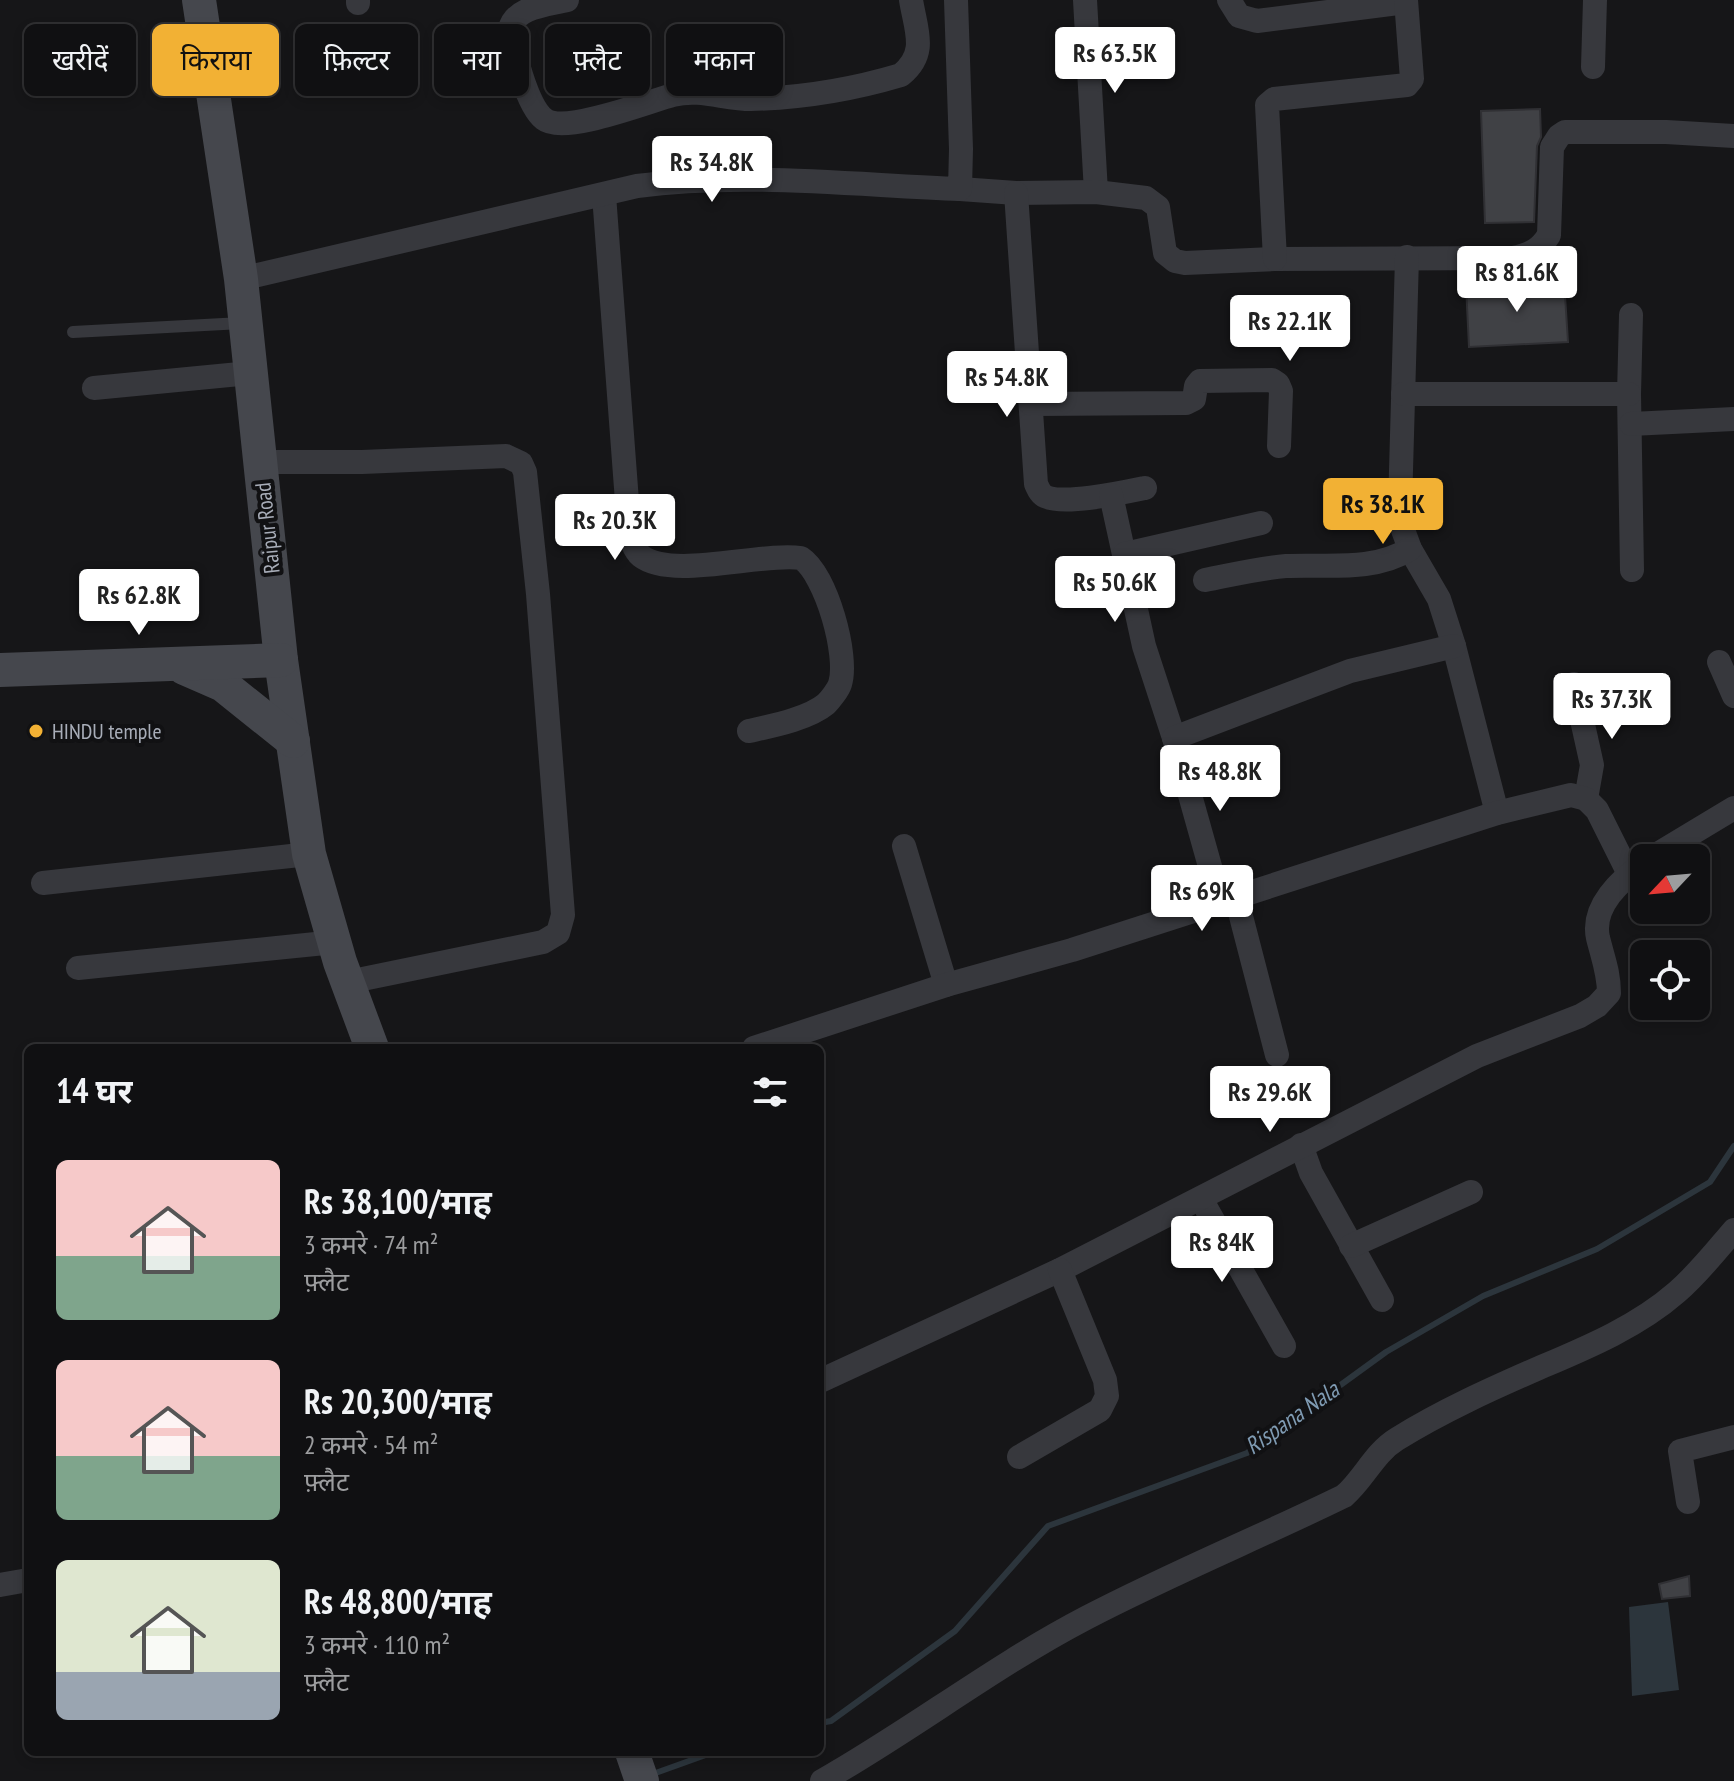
<!DOCTYPE html>
<html lang="hi">
<head>
<meta charset="utf-8">
<style>
	body { margin:0; font-family:"PT Sans Narrow","Noto Sans Devanagari",sans-serif; background:#1e1e20; color:#f1f3f6; height:100vh; display:flex; flex-direction:column; font-size:30px; white-space:nowrap }
	* { box-sizing:border-box; margin:0 }
	p { font-size:26px; color:#9c9d9f }
	.icon { flex:none; width:44px; height:44px; fill:none; stroke:currentColor; stroke-width:2; stroke-linecap:round; stroke-linejoin:round }
	.map { position:relative; flex:1; overflow:hidden }
	.details { position:absolute; left:24px; top:1044px; width:800px; height:712px; display:flex; flex-direction:column; background:#101012; border-radius:12px; box-shadow:0 4px 12px #0003,0 0 0 2px #303032 }
	.details>* { flex:none }
	.banner { position:absolute; left:24px; top:24px; width:800px; height:72px; display:flex; gap:16px }
	.needle { width:52px; rotate:244deg }
	.buttons { position:absolute; left:1630px; top:844px; display:grid; gap:16px }
	.buttons a { display:grid; place-items:center; width:80px; height:80px; border-radius:12px; background:#101012; box-shadow:0 4px 12px #0003,0 0 0 2px #303032; font-size:40px }
	.price { position:absolute; translate:-50% -68px; padding:0 18px; border-radius:8px; background:#fff; color:#222; font-size:26px; line-height:52px; filter:drop-shadow(0 2px 4px #0008) }
	.price::after { content:''; position:absolute; left:50%; top:48px; width:24px; height:18px; margin-left:-12px; background:inherit; clip-path:polygon(0 0,100% 0,50% 100%) }
	.price.current { background:#f2b134; color:#111 }
	ul { padding:0; list-style:none }
	li { display:flex; align-items:center; gap:24px; height:200px; padding:0 32px }
	li span { display:grid; place-items:center; flex:none; width:224px; height:160px; border-radius:12px; color:#555 }
	li>.icon { margin-inline-start:auto }
	span .icon { width:96px; height:96px; fill:#fffc; stroke-width:1 }
	li b { font-size:34px }
	h2 { display:flex; justify-content:space-between; align-items:center; height:96px; padding:0 32px; font-size:34px }
	.tag { padding:0 28px; border-radius:12px; background:#101012; box-shadow:0 4px 12px #0003,0 0 0 2px #303032; font-size:28px; line-height:72px }
	.tag.current { background:#f2b134; color:#111 }
	.map>svg:first-child { display:block }
	.water { fill:#2c353c }
	.lines { fill:none; stroke-linecap:round; stroke-linejoin:round }
	.stream { stroke:#2c353c; stroke-width:6 }
	.building { fill:#404145; stroke:#303034; stroke-width:2 }
	.service { stroke:#37383d; stroke-width:12 }
	.minor { stroke:#37383d; stroke-width:24 }
	.secondary { stroke:#45474d; stroke-width:34 }
	.poi-dot { fill:#f2b134; stroke:#111113; stroke-width:3 }
	.labels { text-anchor:middle; stroke-width:8; stroke-linejoin:round; paint-order:stroke }
	.street-label { font-size:22px; fill:#a8adb8; stroke:#111113 }
	.poi-label { font-size:22px; fill:#a8adb8; stroke:#111113; text-anchor:start }
	.water-label { font-size:24px; font-style:italic; fill:#7f9bb3; stroke:#111113 }
</style>
</head>
<body>
<div class="map">
<svg width="1734" height="1781" viewBox="0 0 1734 1781">
	<rect width="100%" height="100%" fill="#161618"/>
	<path class="water" d="M 1668,1602 L 1679,1690 L 1632,1696 L 1629,1607 Z"/>
	<g class="lines">
		<g class="stream">
			<path d="M 820,1723 L 831,1721 L 955,1631 L 1048,1526 L 1247,1453 L 1386,1352 L 1483,1296 L 1597,1249 L 1710,1182 L 1734,1146"/>
			<path d="M 650,1775 L 714,1752"/>
		</g>
	</g>
	<g class="building">
		<path d="M 1540,109 L 1541,137 L 1537,146 L 1534,222 L 1485,223 L 1481,111 Z"/>
		<path d="M 1564,280 L 1568,342 L 1469,347 L 1466,285 Z"/>
		<path d="M 1689,1576 L 1690,1596 L 1662,1599 L 1659,1584 Z"/>
	</g>
	<g class="lines">
		<path class="service" d="M 73,332 L 242,323"/>
		<g class="minor">
			<path d="M 358,0 L 358,3"/>
			<path d="M 567,0 C 547,5 515,7 510,29 C 513,50 527,106 544,119 C 564,135 647,102 673,95 C 700,88 724,99 751,99 C 800,98 854,89 901,75 C 928,53 916,31 911,0"/>
			<path d="M 1085,0 L 1096,192"/>
			<path d="M 1229,0 L 1239,16 L 1257,21 L 1406,2"/>
			<path d="M 1593,67 L 1595,0"/>
			<path d="M 960,189 L 1016,193 L 1096,192 L 1146,198 L 1158,207 L 1165,253 L 1175,261 L 1185,263 L 1275,259 L 1513,258 C 1531,254 1540,250 1549,235 L 1552,147 L 1559,136 L 1565,132 L 1666,132 L 1734,136"/>
			<path d="M 1016,193 L 1036,484 C 1038,488 1039,492 1043,495 C 1057,507 1126,492 1145,488"/>
			<path d="M 604,195 L 629,528 C 631,538 633,549 641,556 C 672,580 762,552 801,558 C 826,574 849,656 840,684 C 838,690 830,700 826,704 C 808,719 771,726 749,731"/>
			<path d="M 1407,257 L 1400,506 L 1403,530 L 1410,549 L 1439,599 L 1454,646 L 1497,813"/>
			<path d="M 1275,259 L 1267,105 L 1274,99 L 1407,85 L 1412,79 L 1406,0"/>
			<path d="M 241,279 L 637,186 C 742,172 854,185 960,189 L 961,149 L 956,0"/>
			<path d="M 1631,315 L 1629,394 L 1632,570"/>
			<path d="M 94,388 L 250,373"/>
			<path d="M 1403,394 L 1629,394"/>
			<path d="M 1031,404 L 1186,403 L 1194,399 L 1196,386 L 1200,381 L 1272,380 L 1278,384 L 1281,391 L 1279,446"/>
			<path d="M 1631,424 L 1734,419"/>
			<path d="M 259,462 L 362,462 L 506,456 L 521,463 L 525,472 L 538,594 L 563,915 L 558,933 L 543,942 L 348,982"/>
			<path d="M 1111,495 L 1144,646 L 1174,738 L 1220,902"/>
			<path d="M 1125,554 L 1261,523"/>
			<path d="M 1205,580 C 1231,575 1259,568 1286,566 C 1328,564 1373,572 1410,549"/>
			<path d="M 1719,662 L 1734,696"/>
			<path d="M 1574,684 L 1592,765 L 1586,799"/>
			<path d="M 1174,738 L 1350,671 L 1454,646"/>
			<path d="M 904,846 L 946,985"/>
			<path d="M 1651,858 L 1734,808"/>
			<path d="M 43,883 L 309,854"/>
			<path d="M 1236,897 L 1277,1055"/>
			<path d="M 78,968 L 335,942"/>
			<path d="M 754,1048 L 946,985 L 1072,950 L 1497,813 L 1571,795 L 1586,799 L 1597,810 L 1629,874"/>
			<path d="M 1301,1145 L 1311,1173 L 1382,1300"/>
			<path d="M 1201,1199 L 1284,1346"/>
			<path d="M 1351,1246 L 1471,1192"/>
			<path d="M 820,1381 L 1060,1270 L 1477,1056 L 1580,1016 L 1597,1006 L 1609,993 C 1609,973 1603,958 1598,938 C 1591,906 1621,880 1644,863"/>
			<path d="M 1019,1457 L 1100,1410 L 1107,1396 L 1105,1380 L 1060,1270"/>
			<path d="M 1688,1502 L 1680,1451 L 1734,1437"/>
			<path d="M 0,1585 L 28,1580"/>
			<path d="M 822,1781 C 912,1730 994,1666 1086,1618 C 1170,1574 1258,1538 1344,1496 C 1364,1479 1374,1453 1397,1439 C 1442,1411 1491,1389 1539,1368 C 1586,1348 1637,1327 1677,1292 C 1698,1274 1716,1251 1734,1230"/>
		</g>
		<g class="secondary">
			<path d="M 199,0 L 241,279 L 281,660 L 309,854 L 340,962 L 372,1048"/>
			<path d="M 184,668 L 223,685 L 293,741"/>
			<path d="M 0,670 L 281,660"/>
			<path d="M 632,1752 L 642,1781"/>
		</g>
	</g>
	<circle class="poi-dot" cx="36" cy="731" r="8"/>
	<g class="labels">
		<g class="street-label">
			<text transform="translate(267 528) rotate(-96)" y="8">Raipur Road</text>
		</g>
		<g class="poi-label">
			<text x="52" y="739">HINDU temple</text>
		</g>
		<g class="water-label">
			<text transform="translate(1292 1418) rotate(-35)" y="8">Rispana Nala</text>
		</g>
	</g>
</svg>
<div class="buttons">
<a><svg class="needle" viewBox="-14 -14 28 28"><path d="M0-13l5 13h-10z" fill="#e53935"/><path d="M0 13l5-13h-10z" fill="#9c9d9f"/></svg></a>
<a><svg class="icon" aria-label="locate" viewBox="0 0 24 24"><circle cx="12" cy="12" r="6"/><path d="M12 2v4M12 18v4M2 12h4M18 12h4"/></svg></a>
</div>
<b class="price" style="left:1115px;top:95px">Rs 63.5K</b>
<b class="price" style="left:712px;top:204px">Rs 34.8K</b>
<b class="price" style="left:1517px;top:314px">Rs 81.6K</b>
<b class="price" style="left:1290px;top:363px">Rs 22.1K</b>
<b class="price" style="left:1007px;top:419px">Rs 54.8K</b>
<b class="price current" style="left:1383px;top:546px">Rs 38.1K</b>
<b class="price" style="left:615px;top:562px">Rs 20.3K</b>
<b class="price" style="left:1115px;top:624px">Rs 50.6K</b>
<b class="price" style="left:139px;top:637px">Rs 62.8K</b>
<b class="price" style="left:1612px;top:741px">Rs 37.3K</b>
<b class="price" style="left:1220px;top:813px">Rs 48.8K</b>
<b class="price" style="left:1202px;top:933px">Rs 69K</b>
<b class="price" style="left:1270px;top:1134px">Rs 29.6K</b>
<b class="price" style="left:1222px;top:1284px">Rs 84K</b>
<div class="banner">
<a class="tag">खरीदें</a>
<a class="tag current">किराया</a>
<a class="tag">फ़िल्टर</a>
<a class="tag">नया</a>
<a class="tag">फ़्लैट</a>
<a class="tag">मकान</a>
</div>
<section class="details">
<h2>14 घर<svg class="icon" aria-label="filters" viewBox="0 0 24 24"><path d="M4 7h16M4 17h16"/><circle cx="9" cy="7" r="2"/><circle cx="15" cy="17" r="2"/></svg></h2>
<ul>
<li><span style="background:linear-gradient(#f6c9c9 60%,#7fa58c 0)"><svg class="icon" aria-label="home" viewBox="0 0 24 24"><path d="M3 11l9-7 9 7M6 9v11h12V9"/></svg></span><div><b>Rs 38,100/माह</b><p>3 कमरे · 74 m²</p><p>फ़्लैट</p></div></li>
<li><span style="background:linear-gradient(#f6c9c9 60%,#7fa58c 0)"><svg class="icon" aria-label="home" viewBox="0 0 24 24"><path d="M3 11l9-7 9 7M6 9v11h12V9"/></svg></span><div><b>Rs 20,300/माह</b><p>2 कमरे · 54 m²</p><p>फ़्लैट</p></div></li>
<li><span style="background:linear-gradient(#dfe7d0 70%,#9aa5b1 0)"><svg class="icon" aria-label="home" viewBox="0 0 24 24"><path d="M3 11l9-7 9 7M6 9v11h12V9"/></svg></span><div><b>Rs 48,800/माह</b><p>3 कमरे · 110 m²</p><p>फ़्लैट</p></div></li>
</ul>
</section>
</div>
</body>
</html>
